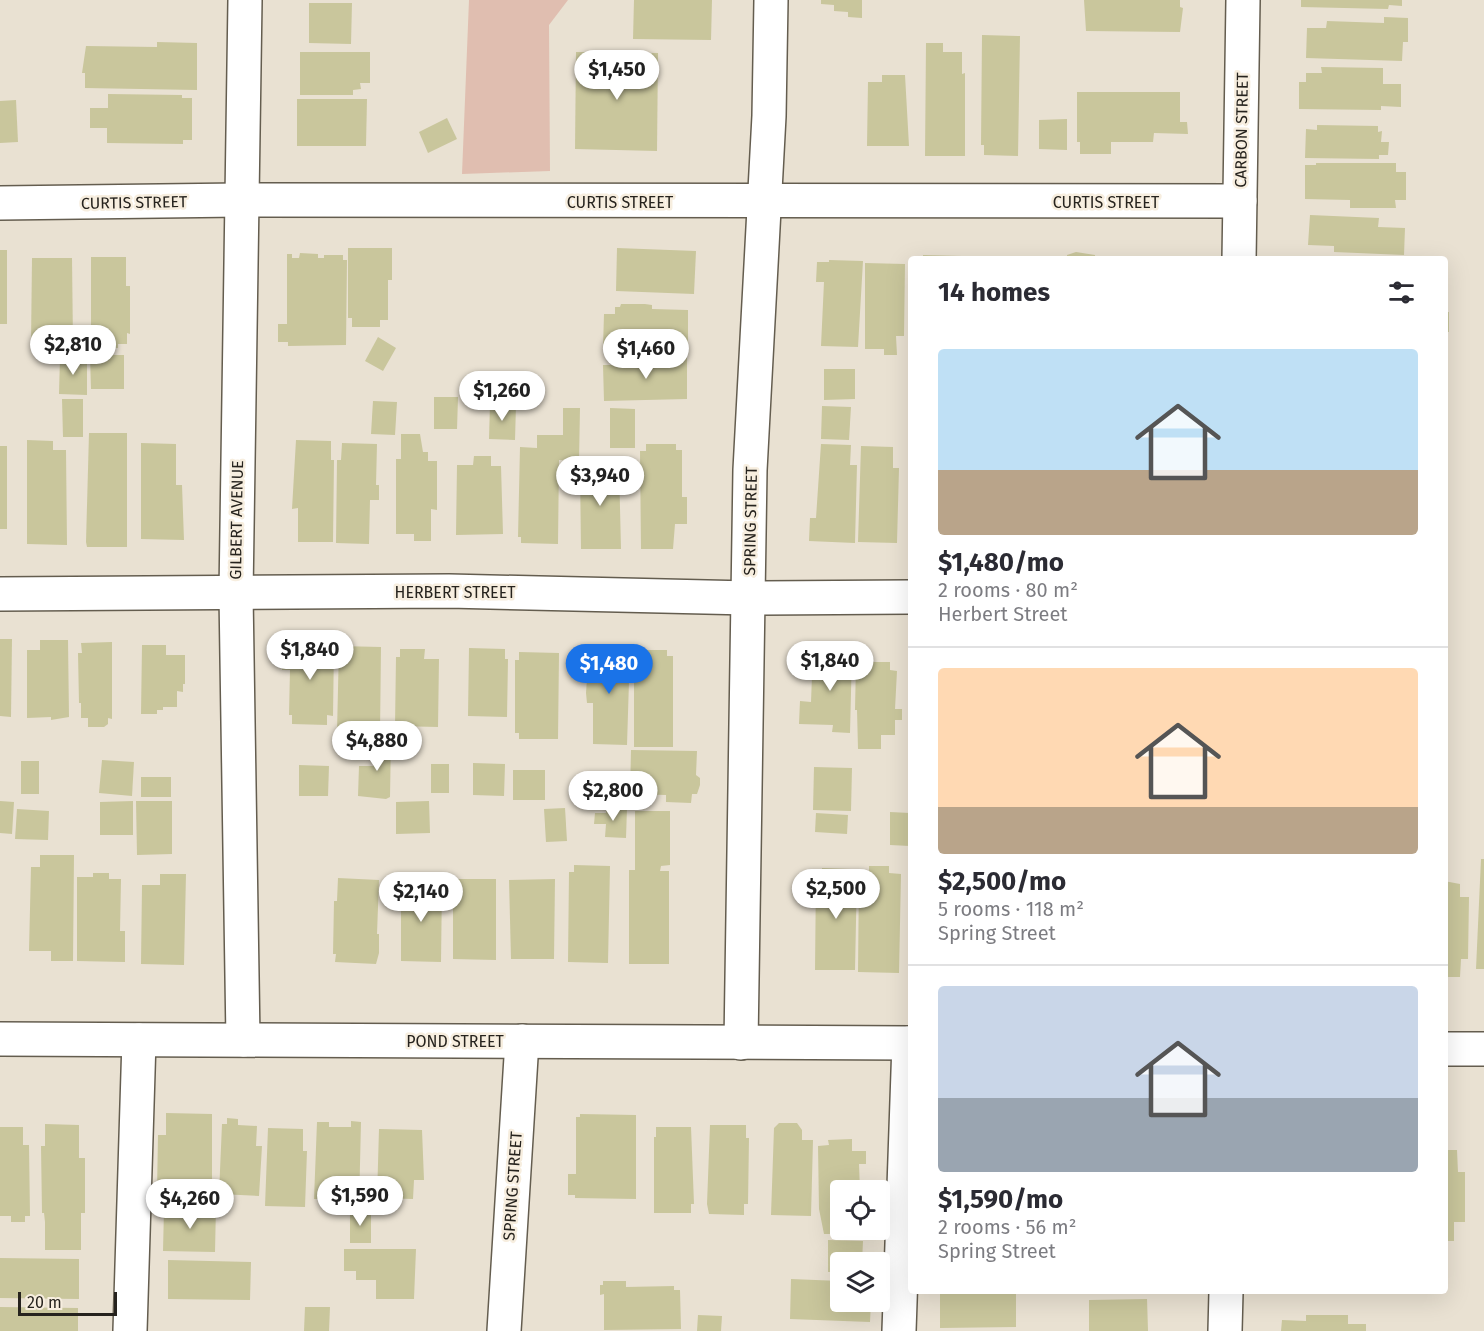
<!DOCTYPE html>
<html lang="en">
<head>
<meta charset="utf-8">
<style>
	body { margin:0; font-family:"Fira Sans",sans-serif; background:#f2f2f3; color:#2b2b33; height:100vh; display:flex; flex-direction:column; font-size:22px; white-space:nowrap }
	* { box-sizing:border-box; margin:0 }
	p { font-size:20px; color:#7c7c81 }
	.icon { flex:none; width:33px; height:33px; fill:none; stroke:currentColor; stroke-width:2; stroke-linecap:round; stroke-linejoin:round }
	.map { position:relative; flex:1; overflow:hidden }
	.details { position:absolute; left:908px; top:256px; width:540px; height:1038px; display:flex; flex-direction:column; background:#fff; border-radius:6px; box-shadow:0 6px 24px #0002 }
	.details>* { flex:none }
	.fabs { position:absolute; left:830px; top:1180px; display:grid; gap:12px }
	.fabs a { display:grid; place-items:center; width:60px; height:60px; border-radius:6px; background:#fff; box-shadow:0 6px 24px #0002; font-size:30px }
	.scale { position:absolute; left:18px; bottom:15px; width:99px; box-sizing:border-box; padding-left:6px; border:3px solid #26231e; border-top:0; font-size:16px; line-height:21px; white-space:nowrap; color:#26231e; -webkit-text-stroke:4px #f7eedf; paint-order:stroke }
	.price { position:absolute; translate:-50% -51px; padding:0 14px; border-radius:21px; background:#fff; color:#222; font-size:20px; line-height:39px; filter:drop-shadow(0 2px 3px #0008) }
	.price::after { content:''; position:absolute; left:50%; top:36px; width:18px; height:14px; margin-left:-9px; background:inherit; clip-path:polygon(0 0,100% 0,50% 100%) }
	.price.active { background:#1a73e8; color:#fff }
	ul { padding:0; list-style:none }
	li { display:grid; align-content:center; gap:12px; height:318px; padding:0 30px }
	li+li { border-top:2px solid #e1e1e2 }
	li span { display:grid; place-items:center; height:186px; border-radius:6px; color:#555 }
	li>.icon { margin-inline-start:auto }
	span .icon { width:108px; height:108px; fill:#fffc; stroke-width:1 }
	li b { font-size:26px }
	h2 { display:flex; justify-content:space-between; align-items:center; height:72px; padding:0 30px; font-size:26px }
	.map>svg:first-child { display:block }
	.green { fill:#e0beb0 }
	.building { fill:#c9c69c }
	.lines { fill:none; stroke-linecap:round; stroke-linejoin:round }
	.minor-casing { stroke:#645d4f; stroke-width:36 }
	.minor { stroke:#fff; stroke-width:33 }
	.labels { text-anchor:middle; stroke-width:5; stroke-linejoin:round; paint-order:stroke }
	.street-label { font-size:16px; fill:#26231e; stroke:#f7eedf }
</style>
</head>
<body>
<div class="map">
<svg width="1484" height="1331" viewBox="0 0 1484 1331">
	<rect width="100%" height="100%" fill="#e9e1d2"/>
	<path class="green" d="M 469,0 L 568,0 L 549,25 L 550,171 L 462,174 Z"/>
	<g class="building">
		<path d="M 634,0 L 712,0 L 711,40 L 633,39 Z"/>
		<path d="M 821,0 L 862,0 L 862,18 L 848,17 L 848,12 L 834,11 L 834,5 L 821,4 Z"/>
		<path d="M 1084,0 L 1180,0 L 1180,7 L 1183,8 L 1180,32 L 1086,31 Z"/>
		<path d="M 1301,0 L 1402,0 L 1402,6 L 1389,5 L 1388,9 L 1301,7 Z"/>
		<path d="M 309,3 L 352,3 L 351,44 L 309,43 Z"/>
		<path d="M 1384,17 L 1408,18 L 1408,42 L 1403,42 L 1402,61 L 1306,58 L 1307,28 L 1326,28 L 1327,21 L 1384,23 Z"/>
		<path d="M 982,35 L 1020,36 L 1018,156 L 984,155 L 984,145 L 981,145 Z"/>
		<path d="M 157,42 L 197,43 L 197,90 L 85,88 L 85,73 L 82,73 L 86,46 L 157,47 Z"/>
		<path d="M 926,43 L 943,43 L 943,52 L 962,52 L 962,74 L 965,73 L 965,156 L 925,156 Z"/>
		<path d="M 300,52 L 370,52 L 370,83 L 360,83 L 361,89 L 353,90 L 353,95 L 300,95 Z"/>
		<path d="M 576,52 L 658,53 L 657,151 L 575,149 Z"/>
		<path d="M 1321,67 L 1383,68 L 1383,84 L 1401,84 L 1401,107 L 1381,106 L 1381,110 L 1299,109 L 1299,82 L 1306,82 L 1306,73 L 1322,73 Z"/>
		<path d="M 882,75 L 905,75 L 909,146 L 867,146 L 868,82 L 882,82 Z"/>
		<path d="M 1077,92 L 1180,92 L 1180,122 L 1187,122 L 1188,134 L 1154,133 L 1153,142 L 1111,142 L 1111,154 L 1080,154 L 1080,142 L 1077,142 Z"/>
		<path d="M 108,94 L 182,95 L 182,98 L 192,98 L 192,140 L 183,140 L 183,144 L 107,143 L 107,128 L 90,128 L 90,108 L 108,108 Z"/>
		<path d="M 297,99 L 367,99 L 366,146 L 297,146 Z"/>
		<path d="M 16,100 L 18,142 L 0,143 L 0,101 Z"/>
		<path d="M 447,118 L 457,139 L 428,153 L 419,132 Z"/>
		<path d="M 1067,119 L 1067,150 L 1039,149 L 1039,120 Z"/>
		<path d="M 1317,125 L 1378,126 L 1378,132 L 1382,131 L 1381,142 L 1389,142 L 1388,155 L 1379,155 L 1379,159 L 1305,158 L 1306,129 L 1317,130 Z"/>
		<path d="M 1316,163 L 1396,163 L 1396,172 L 1406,172 L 1406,200 L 1395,200 L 1396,208 L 1350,208 L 1350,200 L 1305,199 L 1305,165 L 1316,165 Z"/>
		<path d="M 1310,215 L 1379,218 L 1378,227 L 1405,228 L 1404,255 L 1334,252 L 1334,246 L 1308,245 Z"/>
		<path d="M 348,248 L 392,248 L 392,280 L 388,280 L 388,320 L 380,320 L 380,327 L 352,327 L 352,318 L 348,318 Z"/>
		<path d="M 617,248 L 696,251 L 694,294 L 616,291 Z"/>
		<rect x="0" y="250" width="7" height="74"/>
		<path d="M 1076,252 L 1095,255 L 1095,260 L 1067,260 L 1067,255 Z"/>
		<path d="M 300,253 L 318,254 L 318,258 L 324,258 L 324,255 L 343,255 L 343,260 L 347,260 L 346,345 L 288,346 L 288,342 L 278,342 L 278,324 L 287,324 L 287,254 L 292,254 L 292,258 L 299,258 Z"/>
		<path d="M 923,255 L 962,256 L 961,260 L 923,260 Z"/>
		<path d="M 91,257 L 126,257 L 126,286 L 130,286 L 130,334 L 127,333 L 127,344 L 118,344 L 118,348 L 94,348 L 94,334 L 91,333 Z"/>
		<path d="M 32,258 L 72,258 L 73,344 L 31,344 Z"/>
		<path d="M 829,260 L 863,261 L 858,347 L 821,346 L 824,282 L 816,282 L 817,262 L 829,262 Z"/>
		<path d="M 865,263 L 905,264 L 904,336 L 896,336 L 897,355 L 884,355 L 884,349 L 865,349 Z"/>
		<path d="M 621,304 L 645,304 L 652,305 L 652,309 L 688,310 L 688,349 L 603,347 L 604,314 L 615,314 L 615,307 L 620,307 Z"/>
		<rect x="1444" y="312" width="5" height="20"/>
		<path d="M 378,337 L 396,348 L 383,371 L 365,361 Z"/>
		<path d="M 90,355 L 124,355 L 124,389 L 91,389 Z"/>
		<path d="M 60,357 L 87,357 L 87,395 L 59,394 Z"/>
		<path d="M 687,358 L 687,399 L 604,401 L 603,365 L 620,365 L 620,360 Z"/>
		<path d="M 824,369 L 855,369 L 855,399 L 824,400 Z"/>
		<path d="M 434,397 L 458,397 L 457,429 L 434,429 Z"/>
		<path d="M 62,399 L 83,399 L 83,437 L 63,437 Z"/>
		<path d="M 373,401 L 397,402 L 395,435 L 371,434 Z"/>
		<path d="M 490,404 L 516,405 L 515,440 L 489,439 Z"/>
		<path d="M 822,406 L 851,407 L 849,440 L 821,439 Z"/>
		<path d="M 563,408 L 580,408 L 579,461 L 559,460 L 558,544 L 521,543 L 521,537 L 518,537 L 520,447 L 537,448 L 537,435 L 563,435 Z"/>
		<path d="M 610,408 L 635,409 L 635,448 L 610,448 Z"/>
		<path d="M 89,433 L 127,433 L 127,547 L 87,547 L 86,542 Z"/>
		<path d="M 401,434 L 420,434 L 423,452 L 428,452 L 428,461 L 437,461 L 437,510 L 431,509 L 431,541 L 414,541 L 414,534 L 396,534 L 396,459 L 401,459 Z"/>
		<path d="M 27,440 L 53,441 L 53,450 L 66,450 L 67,545 L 27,544 Z"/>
		<path d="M 296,440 L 331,441 L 331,460 L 334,460 L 333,542 L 298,542 L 298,508 L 292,509 Z"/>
		<path d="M 141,443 L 176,444 L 176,485 L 182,485 L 184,540 L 141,539 Z"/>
		<path d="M 342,443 L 377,444 L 376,485 L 379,485 L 379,500 L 370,500 L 369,544 L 336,543 L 337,460 L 341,460 Z"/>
		<path d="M 646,444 L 676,444 L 676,450 L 682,450 L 682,497 L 687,497 L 687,524 L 675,524 L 673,549 L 641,549 L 640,451 L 646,451 Z"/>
		<path d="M 821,444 L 851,445 L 850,465 L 857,465 L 855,543 L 809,541 L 810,518 L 816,518 Z"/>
		<rect x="0" y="446" width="7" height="83"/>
		<path d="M 861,446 L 893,447 L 893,468 L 899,468 L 897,543 L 858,542 Z"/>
		<path d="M 474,456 L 491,456 L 491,466 L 501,466 L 503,534 L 456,535 L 457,465 L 473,465 Z"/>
		<path d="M 582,463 L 608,463 L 608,468 L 619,467 L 621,549 L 581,549 L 580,469 L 582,469 Z"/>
		<path d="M 0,639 L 12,639 L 11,717 L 0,716 Z"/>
		<path d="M 40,640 L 68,640 L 69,717 L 51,720 L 51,717 L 27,718 L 27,650 L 40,650 Z"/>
		<path d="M 283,640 L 309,640 L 309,645 L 334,645 L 333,716 L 327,715 L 327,725 L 292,724 L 292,715 L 289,715 L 290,670 L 282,670 Z"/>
		<path d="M 112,642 L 112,719 L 108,718 L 108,724 L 104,727 L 88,727 L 88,718 L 81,718 L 81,703 L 79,703 L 78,653 L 82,653 L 81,643 Z"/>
		<path d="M 142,645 L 166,645 L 166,655 L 185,655 L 185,684 L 183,684 L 183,692 L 177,691 L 177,707 L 163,707 L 163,710 L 157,710 L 157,714 L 141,714 Z"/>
		<path d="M 339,646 L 381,647 L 380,733 L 372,733 L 372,742 L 351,741 L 351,732 L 337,732 Z"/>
		<path d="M 469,648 L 505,649 L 505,659 L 508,659 L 507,717 L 468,716 Z"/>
		<path d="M 400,649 L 425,649 L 424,659 L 439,659 L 438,727 L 395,726 L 396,657 L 400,657 Z"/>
		<path d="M 630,649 L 627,745 L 593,744 L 593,703 L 587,703 L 586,693 L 589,650 Z"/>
		<path d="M 634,650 L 667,650 L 667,656 L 673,656 L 673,747 L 634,747 Z"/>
		<path d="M 813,650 L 852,652 L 850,733 L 832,732 L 833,725 L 799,724 L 800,701 L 811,702 Z"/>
		<path d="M 519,652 L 559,653 L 558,739 L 519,739 L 519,733 L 515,733 L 515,660 L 519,660 Z"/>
		<path d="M 856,662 L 890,662 L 890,670 L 897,671 L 895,709 L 902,709 L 902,720 L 895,720 L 895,735 L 881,735 L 881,749 L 858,749 L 857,710 L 855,710 Z"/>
		<path d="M 374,737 L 391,738 L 390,797 L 386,799 L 358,796 L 359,766 L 373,766 Z"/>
		<path d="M 631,750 L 697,751 L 696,775 L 700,778 L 700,785 L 697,794 L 692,794 L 691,803 L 666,802 L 666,795 L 630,794 Z"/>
		<path d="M 102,760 L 134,762 L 132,796 L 99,793 Z"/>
		<rect x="21" y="761" width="18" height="33"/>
		<path d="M 473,763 L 505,764 L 504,796 L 473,795 Z"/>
		<rect x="431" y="764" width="18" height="29"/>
		<path d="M 299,765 L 329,766 L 328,796 L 299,796 Z"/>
		<path d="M 814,767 L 852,768 L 851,811 L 813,810 Z"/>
		<rect x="513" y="770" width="32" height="30"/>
		<rect x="141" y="777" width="30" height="20"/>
		<path d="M 0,801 L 14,802 L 12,834 L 0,833 Z"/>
		<path d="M 133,801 L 133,835 L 100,835 L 100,802 Z"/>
		<path d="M 136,801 L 172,801 L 172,854 L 137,855 Z"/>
		<path d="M 429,801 L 430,833 L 396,834 L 396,802 Z"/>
		<path d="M 606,807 L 627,808 L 626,838 L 605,837 L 606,824 L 594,824 L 595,813 L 606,813 Z"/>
		<path d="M 565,808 L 567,841 L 546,842 L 544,809 Z"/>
		<path d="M 17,809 L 49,811 L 48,840 L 15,839 Z"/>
		<path d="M 635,811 L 670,811 L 670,865 L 661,866 L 660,871 L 669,871 L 669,964 L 629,964 L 629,870 L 635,870 Z"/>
		<path d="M 890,812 L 910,813 L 910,846 L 890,845 Z"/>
		<path d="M 816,813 L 848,815 L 847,834 L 815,832 Z"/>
		<path d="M 40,855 L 74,855 L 73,961 L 51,961 L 51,951 L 29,951 L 31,867 L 40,867 Z"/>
		<path d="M 1481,859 L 1484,859 L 1484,969 L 1476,969 Z"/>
		<path d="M 574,865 L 610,866 L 608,963 L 568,962 L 569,872 L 574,872 Z"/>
		<path d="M 869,866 L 889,866 L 889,873 L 901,874 L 899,973 L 858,972 L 859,873 L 869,873 Z"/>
		<path d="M 822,868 L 851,869 L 851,873 L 857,873 L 855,970 L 815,970 L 816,874 L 822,874 Z"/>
		<path d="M 93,873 L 109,873 L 109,879 L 121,879 L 120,931 L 125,931 L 125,962 L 77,961 L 77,877 L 93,877 Z"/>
		<path d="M 160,874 L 186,874 L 184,965 L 141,964 L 142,885 L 160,885 Z"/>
		<path d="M 338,878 L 379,880 L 377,934 L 379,934 L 379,953 L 376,964 L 335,962 L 336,954 L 333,954 L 334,901 L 337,901 Z"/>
		<path d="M 453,879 L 496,879 L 496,960 L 453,959 Z"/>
		<path d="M 555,879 L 554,959 L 511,959 L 509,880 Z"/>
		<path d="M 1444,881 L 1460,884 L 1460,897 L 1469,897 L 1468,959 L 1461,959 L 1460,977 L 1444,977 Z"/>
		<path d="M 401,884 L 442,884 L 441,962 L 401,961 Z"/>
		<path d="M 166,1113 L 212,1114 L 212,1194 L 176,1194 L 176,1198 L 161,1198 L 162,1191 L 157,1192 L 158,1135 L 166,1135 Z"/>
		<path d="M 580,1114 L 636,1115 L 636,1199 L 575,1198 L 575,1195 L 568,1195 L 568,1174 L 576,1174 L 576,1117 L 580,1117 Z"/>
		<path d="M 227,1118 L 238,1119 L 238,1125 L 257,1126 L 256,1146 L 262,1146 L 259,1196 L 219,1194 L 222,1124 L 227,1124 Z"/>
		<path d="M 351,1121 L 361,1122 L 359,1206 L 347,1206 L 347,1200 L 314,1199 L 317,1122 L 329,1122 L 329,1127 L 351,1127 Z"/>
		<path d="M 779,1123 L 797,1123 L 802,1130 L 802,1140 L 813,1140 L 811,1216 L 771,1215 L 774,1128 Z"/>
		<path d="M 45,1124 L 79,1125 L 79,1158 L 85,1158 L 85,1213 L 81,1213 L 81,1250 L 45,1250 L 45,1222 L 44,1213 L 42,1213 L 41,1146 L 45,1146 Z"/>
		<path d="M 710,1125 L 746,1125 L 746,1138 L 749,1138 L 748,1204 L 744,1204 L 744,1215 L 709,1214 L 707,1204 Z"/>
		<path d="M 0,1127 L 23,1127 L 23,1145 L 29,1145 L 30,1216 L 25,1216 L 25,1222 L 11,1222 L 11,1216 L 0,1216 Z"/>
		<path d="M 656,1127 L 691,1127 L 694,1204 L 691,1204 L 691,1213 L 654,1213 L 654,1137 L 656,1137 Z"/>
		<path d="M 268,1128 L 303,1129 L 303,1151 L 307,1151 L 305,1207 L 265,1206 Z"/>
		<path d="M 379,1129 L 422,1130 L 424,1180 L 414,1180 L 413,1199 L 377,1198 Z"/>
		<path d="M 852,1139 L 852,1151 L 866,1151 L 866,1164 L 859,1164 L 860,1191 L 840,1191 L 840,1234 L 824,1234 L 819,1209 L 818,1146 L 829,1145 L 828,1140 Z"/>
		<path d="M 1444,1150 L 1457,1150 L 1458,1172 L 1465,1172 L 1465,1222 L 1454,1222 L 1454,1241 L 1444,1241 Z"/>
		<path d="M 195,1206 L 216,1206 L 215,1252 L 163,1251 L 164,1209 L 195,1210 Z"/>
		<path d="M 350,1210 L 371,1211 L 371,1243 L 350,1243 Z"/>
		<path d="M 828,1240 L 863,1241 L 862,1263 L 840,1263 L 840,1272 L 828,1272 Z"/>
		<path d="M 344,1249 L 416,1249 L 414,1299 L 376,1299 L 376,1280 L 356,1280 L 356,1271 L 344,1271 Z"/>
		<path d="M 0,1258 L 79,1259 L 79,1299 L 0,1298 Z"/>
		<path d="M 168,1260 L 251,1262 L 250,1300 L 168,1299 Z"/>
		<path d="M 791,1279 L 840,1281 L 840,1302 L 871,1302 L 870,1322 L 790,1319 Z"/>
		<path d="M 603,1281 L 626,1281 L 626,1287 L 674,1286 L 674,1290 L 680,1290 L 681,1329 L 604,1330 L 604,1294 L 600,1295 L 600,1285 L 603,1285 Z"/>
		<path d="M 940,1292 L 1016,1292 L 1016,1327 L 940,1328 Z"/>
		<path d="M 1147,1299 L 1148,1331 L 1089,1331 L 1089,1300 Z"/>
		<path d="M 0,1307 L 78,1308 L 78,1331 L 0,1331 Z"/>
		<path d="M 305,1307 L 330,1307 L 329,1331 L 304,1331 Z"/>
		<path d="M 698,1315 L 722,1316 L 721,1331 L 697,1331 Z"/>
		<path d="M 1306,1315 L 1348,1315 L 1348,1324 L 1366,1324 L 1366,1331 L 1281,1331 L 1282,1320 L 1306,1321 Z"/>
	</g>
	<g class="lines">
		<g class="minor-casing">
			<g id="minor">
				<path d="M 0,203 L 240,200 L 1240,201"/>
				<path d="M 1239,260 L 1243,0"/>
				<path d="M 0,594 L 449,591 L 749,598 L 910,597"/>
				<path d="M 0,1039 L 910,1043"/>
				<path d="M 243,1040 L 236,594 L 245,0"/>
				<path d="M 741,1043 L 750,470 L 769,116 L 771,0"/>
				<path d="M 1444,1049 L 1484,1049"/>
				<path d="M 130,1331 L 139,1040"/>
				<path d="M 504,1331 L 522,1041"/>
				<path d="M 899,1331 L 909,1043"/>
				<path d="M 1225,1331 L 1226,1292"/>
			</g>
		</g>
		<use href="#minor" class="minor"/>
	</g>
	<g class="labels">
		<g class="street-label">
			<text transform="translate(1241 130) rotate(-89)" y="6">CARBON STREET</text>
			<text transform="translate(134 202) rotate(-1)" y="6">CURTIS STREET</text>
			<text x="620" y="208">CURTIS STREET</text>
			<text x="1106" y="208">CURTIS STREET</text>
			<text transform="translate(236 520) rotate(-89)" y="6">GILBERT AVENUE</text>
			<text transform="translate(750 521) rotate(-89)" y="6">SPRING STREET</text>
			<text x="455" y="598">HERBERT STREET</text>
			<text x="455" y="1047">POND STREET</text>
			<text transform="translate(512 1186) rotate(-86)" y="6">SPRING STREET</text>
		</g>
	</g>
</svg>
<div class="fabs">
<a><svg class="icon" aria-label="locate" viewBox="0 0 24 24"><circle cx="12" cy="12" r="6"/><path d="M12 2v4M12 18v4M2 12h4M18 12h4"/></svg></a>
<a><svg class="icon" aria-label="layers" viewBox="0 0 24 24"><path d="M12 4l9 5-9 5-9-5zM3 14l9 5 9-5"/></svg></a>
</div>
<div class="scale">20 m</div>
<b class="price" style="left:617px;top:101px">$1,450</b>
<b class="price" style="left:73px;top:376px">$2,810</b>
<b class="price" style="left:646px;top:380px">$1,460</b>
<b class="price" style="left:502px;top:422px">$1,260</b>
<b class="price" style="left:600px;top:507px">$3,940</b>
<b class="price" style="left:310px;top:681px">$1,840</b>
<b class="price" style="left:830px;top:692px">$1,840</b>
<b class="price active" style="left:609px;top:695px">$1,480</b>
<b class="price" style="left:377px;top:772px">$4,880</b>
<b class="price" style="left:613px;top:822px">$2,800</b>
<b class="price" style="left:836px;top:920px">$2,500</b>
<b class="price" style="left:421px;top:923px">$2,140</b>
<b class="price" style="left:360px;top:1227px">$1,590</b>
<b class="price" style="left:190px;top:1230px">$4,260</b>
<section class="details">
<h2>14 homes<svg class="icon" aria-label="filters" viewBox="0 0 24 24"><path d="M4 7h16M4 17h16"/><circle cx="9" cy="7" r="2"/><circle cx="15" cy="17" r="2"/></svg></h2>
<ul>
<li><span style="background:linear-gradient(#bfe0f5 65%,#b9a48a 0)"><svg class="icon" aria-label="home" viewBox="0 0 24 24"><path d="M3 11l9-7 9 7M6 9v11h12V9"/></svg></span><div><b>$1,480/mo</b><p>2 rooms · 80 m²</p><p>Herbert Street</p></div></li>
<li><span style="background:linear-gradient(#ffd9b3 75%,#b9a48a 0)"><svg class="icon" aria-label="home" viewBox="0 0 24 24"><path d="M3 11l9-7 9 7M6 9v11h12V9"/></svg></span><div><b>$2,500/mo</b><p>5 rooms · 118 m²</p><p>Spring Street</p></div></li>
<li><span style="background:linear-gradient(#c9d6e8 60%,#9aa5b1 0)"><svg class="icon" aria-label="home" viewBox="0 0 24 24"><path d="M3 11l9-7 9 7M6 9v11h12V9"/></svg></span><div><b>$1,590/mo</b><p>2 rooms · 56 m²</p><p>Spring Street</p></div></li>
</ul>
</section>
</div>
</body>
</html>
